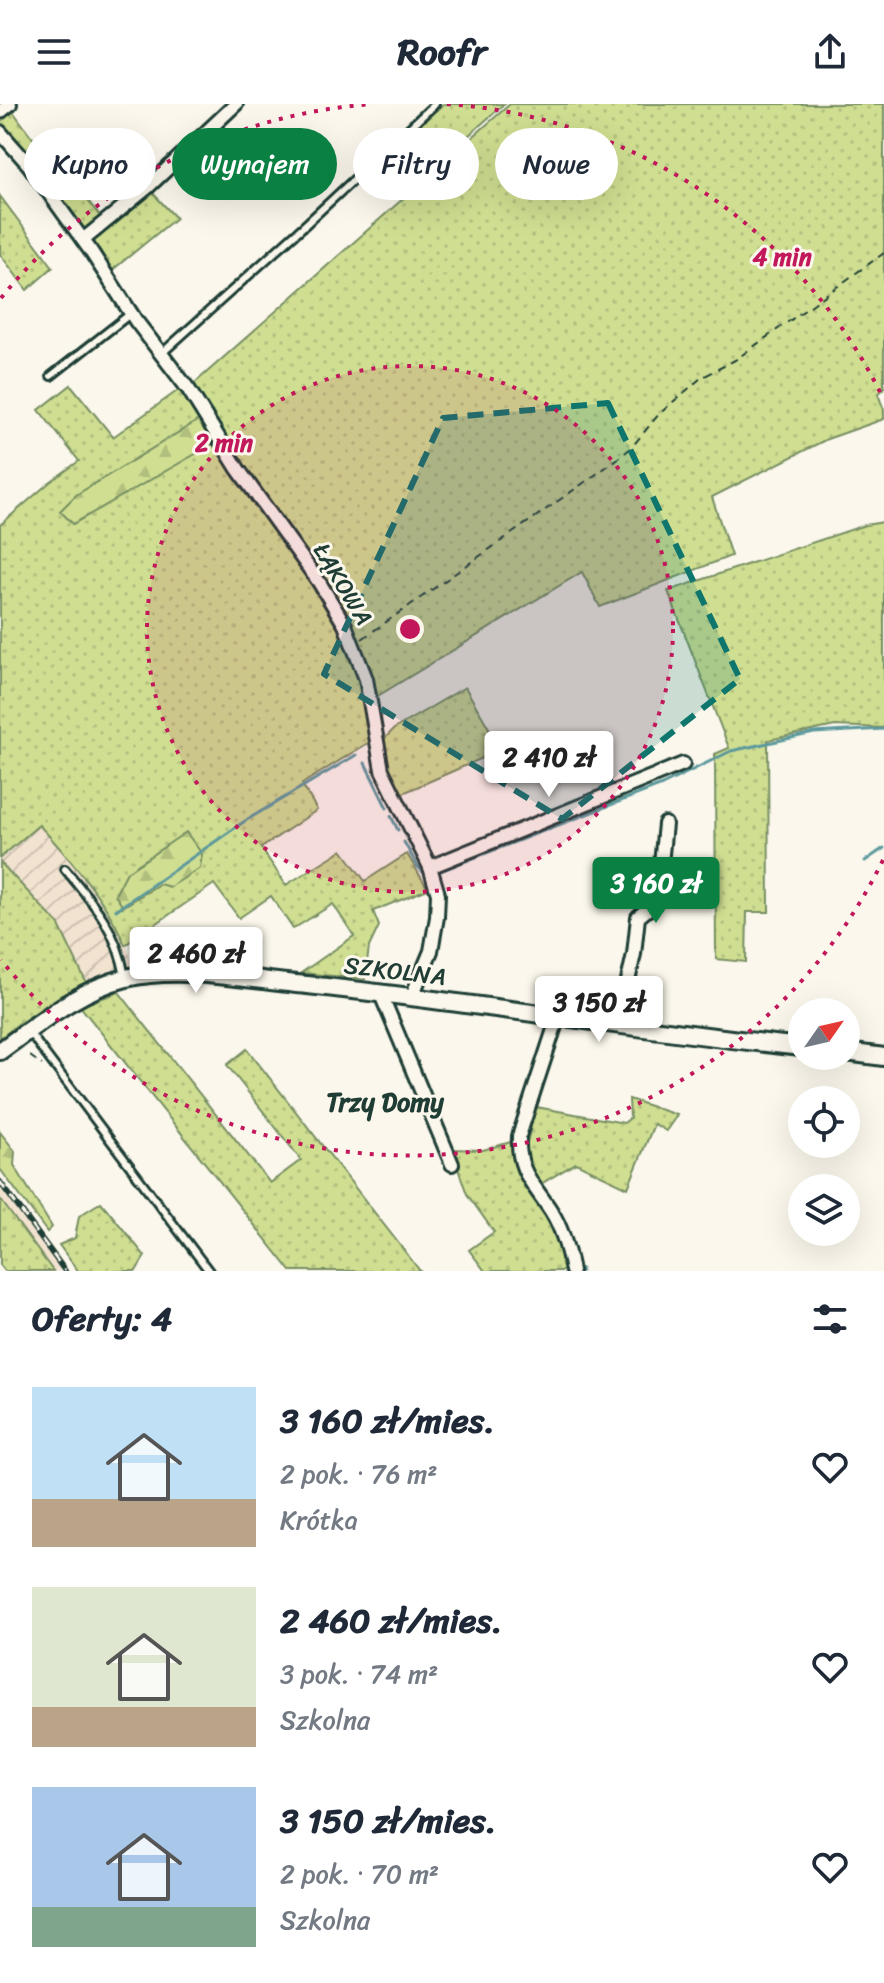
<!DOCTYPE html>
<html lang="pl">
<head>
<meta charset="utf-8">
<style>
	body { margin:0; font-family:Sriracha,sans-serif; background:#f2f2f3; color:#1f2937; height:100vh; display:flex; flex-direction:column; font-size:30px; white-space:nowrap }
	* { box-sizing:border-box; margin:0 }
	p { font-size:26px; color:#747a83 }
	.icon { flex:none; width:44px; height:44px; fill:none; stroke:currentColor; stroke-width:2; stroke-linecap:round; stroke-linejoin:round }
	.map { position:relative; height:1167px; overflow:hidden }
	.drawer { display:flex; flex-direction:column; background:#fff; flex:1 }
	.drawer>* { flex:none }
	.hud { position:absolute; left:24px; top:24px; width:836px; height:72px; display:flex; gap:16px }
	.needle { width:52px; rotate:56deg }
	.controls { position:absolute; left:788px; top:894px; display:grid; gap:16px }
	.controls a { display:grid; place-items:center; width:72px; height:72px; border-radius:50%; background:#fff; box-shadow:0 8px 32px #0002; font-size:40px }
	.price { position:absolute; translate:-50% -68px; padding:0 18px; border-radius:8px; background:#fff; color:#222; font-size:26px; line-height:52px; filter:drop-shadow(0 2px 4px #0008) }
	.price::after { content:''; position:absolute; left:50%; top:48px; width:24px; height:18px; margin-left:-12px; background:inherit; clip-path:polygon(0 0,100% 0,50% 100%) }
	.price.on { background:#0b8043; color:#fff }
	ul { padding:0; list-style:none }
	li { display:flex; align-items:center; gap:24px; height:200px; padding:0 32px }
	li span { display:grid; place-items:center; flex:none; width:224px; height:160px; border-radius:0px; color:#555 }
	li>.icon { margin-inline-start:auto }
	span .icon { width:96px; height:96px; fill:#fffc; stroke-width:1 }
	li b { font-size:34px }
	h2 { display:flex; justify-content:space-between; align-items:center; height:96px; padding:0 32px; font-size:34px }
	.chip { padding:0 28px; border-radius:36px; background:#fff; box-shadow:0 8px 32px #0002; font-size:28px; line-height:72px }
	.chip.on { background:#0b8043; color:#fff }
	header { display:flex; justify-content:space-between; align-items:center; height:104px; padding:0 32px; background:#fff; font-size:36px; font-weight:700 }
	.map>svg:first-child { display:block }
	.built { fill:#f2e2d0 }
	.industrial { fill:url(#industrial-furrows) }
	.grass { fill:url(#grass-dots); stroke:#778e62; stroke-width:2 }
	.forest { fill:url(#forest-firs); stroke:#778e62; stroke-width:2 }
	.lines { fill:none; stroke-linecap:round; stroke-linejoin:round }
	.stream { stroke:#5d999d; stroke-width:3 }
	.service-casing { stroke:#1f3d34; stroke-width:12 }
	.minor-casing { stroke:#1f3d34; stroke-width:18 }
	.tertiary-casing { stroke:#1f3d34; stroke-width:22 }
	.path { stroke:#1f3d34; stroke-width:2; stroke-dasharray:8 6; stroke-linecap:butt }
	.service { stroke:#fbf7ec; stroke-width:6 }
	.minor { stroke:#fbf7ec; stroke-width:12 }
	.tertiary { stroke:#fbf7ec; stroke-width:16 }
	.rail-casing { stroke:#1f3d34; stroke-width:6 }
	.rail { stroke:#fbf7ec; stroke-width:3; stroke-dasharray:9; stroke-linecap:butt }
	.marked { fill:#0f766e; fill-opacity:0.2; stroke:#0f766e; stroke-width:6; stroke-dasharray:16 10; stroke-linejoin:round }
	.ring { fill:none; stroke:#c2185b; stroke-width:4; stroke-dasharray:4 8 }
	.labels { text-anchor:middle; stroke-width:6; stroke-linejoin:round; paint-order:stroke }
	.street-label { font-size:24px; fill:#1f3d34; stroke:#fbf7ec }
	.neighbourhood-label { font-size:26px; font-weight:bold; fill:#1f3d34; stroke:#fbf7ec }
	.centre { fill:#c2185b; stroke:#fbf7ec; stroke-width:4 }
	.ring-label { font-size:24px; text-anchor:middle; font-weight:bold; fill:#c2185b; stroke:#fbf7ec; stroke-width:6; stroke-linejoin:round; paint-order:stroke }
</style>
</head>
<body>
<header><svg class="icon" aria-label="menu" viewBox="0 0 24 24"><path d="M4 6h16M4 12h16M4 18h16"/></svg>Roofr<svg class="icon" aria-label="share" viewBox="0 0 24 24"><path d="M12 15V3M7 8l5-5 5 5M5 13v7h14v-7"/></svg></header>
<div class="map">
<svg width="884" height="1167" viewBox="0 0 884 1167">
	<defs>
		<pattern id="industrial-furrows" width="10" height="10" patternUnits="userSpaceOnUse" patternTransform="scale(2)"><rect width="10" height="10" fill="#f2e2d0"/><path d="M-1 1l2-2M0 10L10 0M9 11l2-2" fill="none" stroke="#cfc3b3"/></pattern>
		<pattern id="grass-dots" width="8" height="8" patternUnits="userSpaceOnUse" patternTransform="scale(2)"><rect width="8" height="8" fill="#cfde91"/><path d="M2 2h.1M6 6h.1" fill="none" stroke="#b1bf7e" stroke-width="1.8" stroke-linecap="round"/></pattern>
		<pattern id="forest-firs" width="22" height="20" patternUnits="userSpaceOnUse" patternTransform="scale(2)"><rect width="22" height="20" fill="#cfde91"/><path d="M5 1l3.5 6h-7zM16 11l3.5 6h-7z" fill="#b1bf7e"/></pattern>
	</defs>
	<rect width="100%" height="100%" fill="#fbf7ec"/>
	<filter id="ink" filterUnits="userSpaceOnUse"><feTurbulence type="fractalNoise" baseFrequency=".0125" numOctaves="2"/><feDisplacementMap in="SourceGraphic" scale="16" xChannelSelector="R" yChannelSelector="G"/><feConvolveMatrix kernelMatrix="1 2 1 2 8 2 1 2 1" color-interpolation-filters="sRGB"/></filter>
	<g filter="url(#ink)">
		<path class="built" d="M 0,1073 L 69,1167 L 53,1167 L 0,1095 Z"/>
		<path class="industrial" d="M 39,721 L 86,777 L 119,826 L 135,863 L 86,878 L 59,821 L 0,758 L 0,754 Z"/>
		<g class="grass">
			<path d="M 443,0 L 504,0 L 415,79 L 388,50 Z"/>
			<path d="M 510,0 L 884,0 L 884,285 L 878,290 L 884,306 L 884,315 L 827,335 L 712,393 L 731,452 L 600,503 L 582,468 L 376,593 L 368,561 L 360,577 L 371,637 L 302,680 L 317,706 L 261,744 L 286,781 L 342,746 L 365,777 L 407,750 L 428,785 L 373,807 L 379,822 L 369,843 L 365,875 L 301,869 L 354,832 L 333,800 L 293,825 L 271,792 L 239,814 L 214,780 L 125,841 C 107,797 71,756 39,721 L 0,754 L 0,421 L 50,378 L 79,357 L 39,306 L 71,281 L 113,333 L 180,285 L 182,287 L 197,277 Z"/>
			<path d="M 12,6 L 37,40 L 43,37 L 101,114 L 87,127 L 80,126 L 22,45 L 0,21 L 0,15 Z"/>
			<path d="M 150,86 L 176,114 L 110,168 L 92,142 L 92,135 Z"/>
			<path d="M 0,92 L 53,163 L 27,186 L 0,150 Z"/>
			<path d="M 884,418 L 884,624 L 835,622 L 768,636 L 769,808 L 747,808 L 746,858 L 716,855 L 715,650 L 729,644 L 668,487 L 865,421 Z"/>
			<path d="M 465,583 L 500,643 L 478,656 L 401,690 L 387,667 L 381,638 L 394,625 Z"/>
			<path d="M 0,758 L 59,821 L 86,878 L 18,920 L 0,935 Z"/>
			<path d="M 119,888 L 270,1079 L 301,1056 L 227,961 L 247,945 L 420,1167 L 291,1167 L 80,902 Z"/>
			<path d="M 629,995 L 677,1011 L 666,1027 L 654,1020 L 628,1084 L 576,1059 L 539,1081 L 524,1050 L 536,1003 L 624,1019 L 630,1014 Z"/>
			<path d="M 514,1037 L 522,1074 L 550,1111 L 568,1167 L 485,1167 L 469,1146 L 494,1128 L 467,1090 L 451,1045 L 483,1046 Z"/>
			<path d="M 0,1095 L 53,1167 L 5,1167 L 0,1161 Z"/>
			<path d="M 101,1098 L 145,1152 L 136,1167 L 78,1167 L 59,1141 L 75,1134 L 79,1112 Z"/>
		</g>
		<g class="forest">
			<path d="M 199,316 L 213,340 L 73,420 L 60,407 L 76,391 Z"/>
			<path d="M 186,728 L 202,750 L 200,764 L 170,783 L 159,780 L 123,803 L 115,791 L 127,768 Z"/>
			<path d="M 0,1028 L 15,1047 L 14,1061 L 52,1123 L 47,1128 L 0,1065 Z"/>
		</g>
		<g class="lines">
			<g class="stream">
				<path d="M 365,659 L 387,704"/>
				<path d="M 391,712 L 398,726"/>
				<path d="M 404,738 L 418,763 L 426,771"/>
				<path d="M 865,757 L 884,744"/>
				<path d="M 440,767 L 662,681 L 731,647 L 814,629 L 884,625"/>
				<path d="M 116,806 L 245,717 L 356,651"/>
				<path d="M 581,1165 L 581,1167"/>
			</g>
			<g class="service-casing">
				<g id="service">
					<path d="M 161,250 L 306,120 L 435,0"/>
					<path d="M 51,272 L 130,210"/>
					<path d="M 65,765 C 95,801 116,825 125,872"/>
					<path d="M 28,927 L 209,1167"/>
				</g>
			</g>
			<g class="minor-casing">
				<g id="minor">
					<path d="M 0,8 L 10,0"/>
					<path d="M 0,28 L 29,61 L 90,146 L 136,217 L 189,286 L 238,365 L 319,478 L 345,521 L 366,575 L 382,666 L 430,763 L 438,790 L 437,813 L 431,847 L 412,892"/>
					<path d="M 83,136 L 149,82 L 236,0"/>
					<path d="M 430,763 L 683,660"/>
					<path d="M 380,888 L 452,1060"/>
					<path d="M 558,913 L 519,1032 C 517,1067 533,1079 551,1107 C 562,1124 568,1146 572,1167"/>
					<path d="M 618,922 L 634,850 L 638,813 L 654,800 L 658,790 L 665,720"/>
				</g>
			</g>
			<g class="tertiary-casing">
				<g id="tertiary">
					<path d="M 0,947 C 39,919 78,886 126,874 C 181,861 250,876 307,881 C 473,898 637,926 802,943"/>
					<path d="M 846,948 L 884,953"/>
				</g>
			</g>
			<g class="path">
				<path d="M 362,535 L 612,359 L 631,344 L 659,310 L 701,274 L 735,256 L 884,149"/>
				<path d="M 30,952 L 42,961"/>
			</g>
			<use href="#service" class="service"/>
			<use href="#minor" class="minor"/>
			<use href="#tertiary" class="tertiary"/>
			<g class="rail-casing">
				<path id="rail" d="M 0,1078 L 65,1167"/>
			</g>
			<use href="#rail" class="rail"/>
		</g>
	</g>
	<path class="marked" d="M 608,299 L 740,575 L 562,715 L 324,570 L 443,314 Z"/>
	<circle cx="410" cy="525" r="263" fill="#c2185b" fill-opacity=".12"/>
	<g class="ring">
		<circle cx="410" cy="525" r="263"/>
		<path d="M883 756A526 526 0 0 1 1 856M1 194A526 526 0 0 1 373 0M447 0A526 526 0 0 1 883 294"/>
	</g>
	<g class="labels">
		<g class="street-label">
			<text transform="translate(343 480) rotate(59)" y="8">ŁĄKOWA</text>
			<text transform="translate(395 867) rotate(7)" y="8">SZKOLNA</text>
		</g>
		<g class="neighbourhood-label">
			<text x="385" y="1007">Trzy Domy</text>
		</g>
	</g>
	<circle cx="410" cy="525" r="12" class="centre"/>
	<g class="ring-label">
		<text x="782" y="161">4 min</text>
		<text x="224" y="347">2 min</text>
	</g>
</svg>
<div class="controls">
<a><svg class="needle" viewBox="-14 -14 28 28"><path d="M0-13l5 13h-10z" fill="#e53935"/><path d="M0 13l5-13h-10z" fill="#747a83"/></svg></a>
<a><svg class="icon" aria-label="locate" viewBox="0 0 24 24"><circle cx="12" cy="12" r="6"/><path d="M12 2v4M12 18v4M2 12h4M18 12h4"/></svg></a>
<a><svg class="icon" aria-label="layers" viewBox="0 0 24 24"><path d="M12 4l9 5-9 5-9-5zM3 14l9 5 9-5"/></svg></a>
</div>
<b class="price" style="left:549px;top:695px">2 410 zł</b>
<b class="price on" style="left:656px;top:821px">3 160 zł</b>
<b class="price" style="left:196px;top:891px">2 460 zł</b>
<b class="price" style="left:599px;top:940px">3 150 zł</b>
<div class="hud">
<a class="chip">Kupno</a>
<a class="chip on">Wynajem</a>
<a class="chip">Filtry</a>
<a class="chip">Nowe</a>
</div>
</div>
<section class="drawer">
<h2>Oferty: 4<svg class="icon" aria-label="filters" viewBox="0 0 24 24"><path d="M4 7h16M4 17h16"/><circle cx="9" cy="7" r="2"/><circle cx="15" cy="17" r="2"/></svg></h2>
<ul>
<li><span style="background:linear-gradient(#bfe0f5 70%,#b9a48a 0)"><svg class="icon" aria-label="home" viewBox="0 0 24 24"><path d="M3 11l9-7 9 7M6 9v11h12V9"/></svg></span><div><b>3 160 zł/mies.</b><p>2 pok. · 76 m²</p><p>Krótka</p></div><svg class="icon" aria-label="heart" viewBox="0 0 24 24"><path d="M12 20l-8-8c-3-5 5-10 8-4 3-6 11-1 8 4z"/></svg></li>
<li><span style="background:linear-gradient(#dfe7d0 75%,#b9a48a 0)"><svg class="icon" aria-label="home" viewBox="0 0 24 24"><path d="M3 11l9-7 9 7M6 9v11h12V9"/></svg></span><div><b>2 460 zł/mies.</b><p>3 pok. · 74 m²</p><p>Szkolna</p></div><svg class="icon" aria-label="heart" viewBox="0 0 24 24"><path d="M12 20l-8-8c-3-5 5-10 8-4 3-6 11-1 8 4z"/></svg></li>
<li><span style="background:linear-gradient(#a9c7e8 75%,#7fa58c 0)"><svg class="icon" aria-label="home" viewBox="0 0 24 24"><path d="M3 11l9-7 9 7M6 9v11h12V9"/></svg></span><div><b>3 150 zł/mies.</b><p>2 pok. · 70 m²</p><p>Szkolna</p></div><svg class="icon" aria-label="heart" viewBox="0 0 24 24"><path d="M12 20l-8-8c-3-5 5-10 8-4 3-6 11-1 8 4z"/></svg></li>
</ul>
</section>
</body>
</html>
